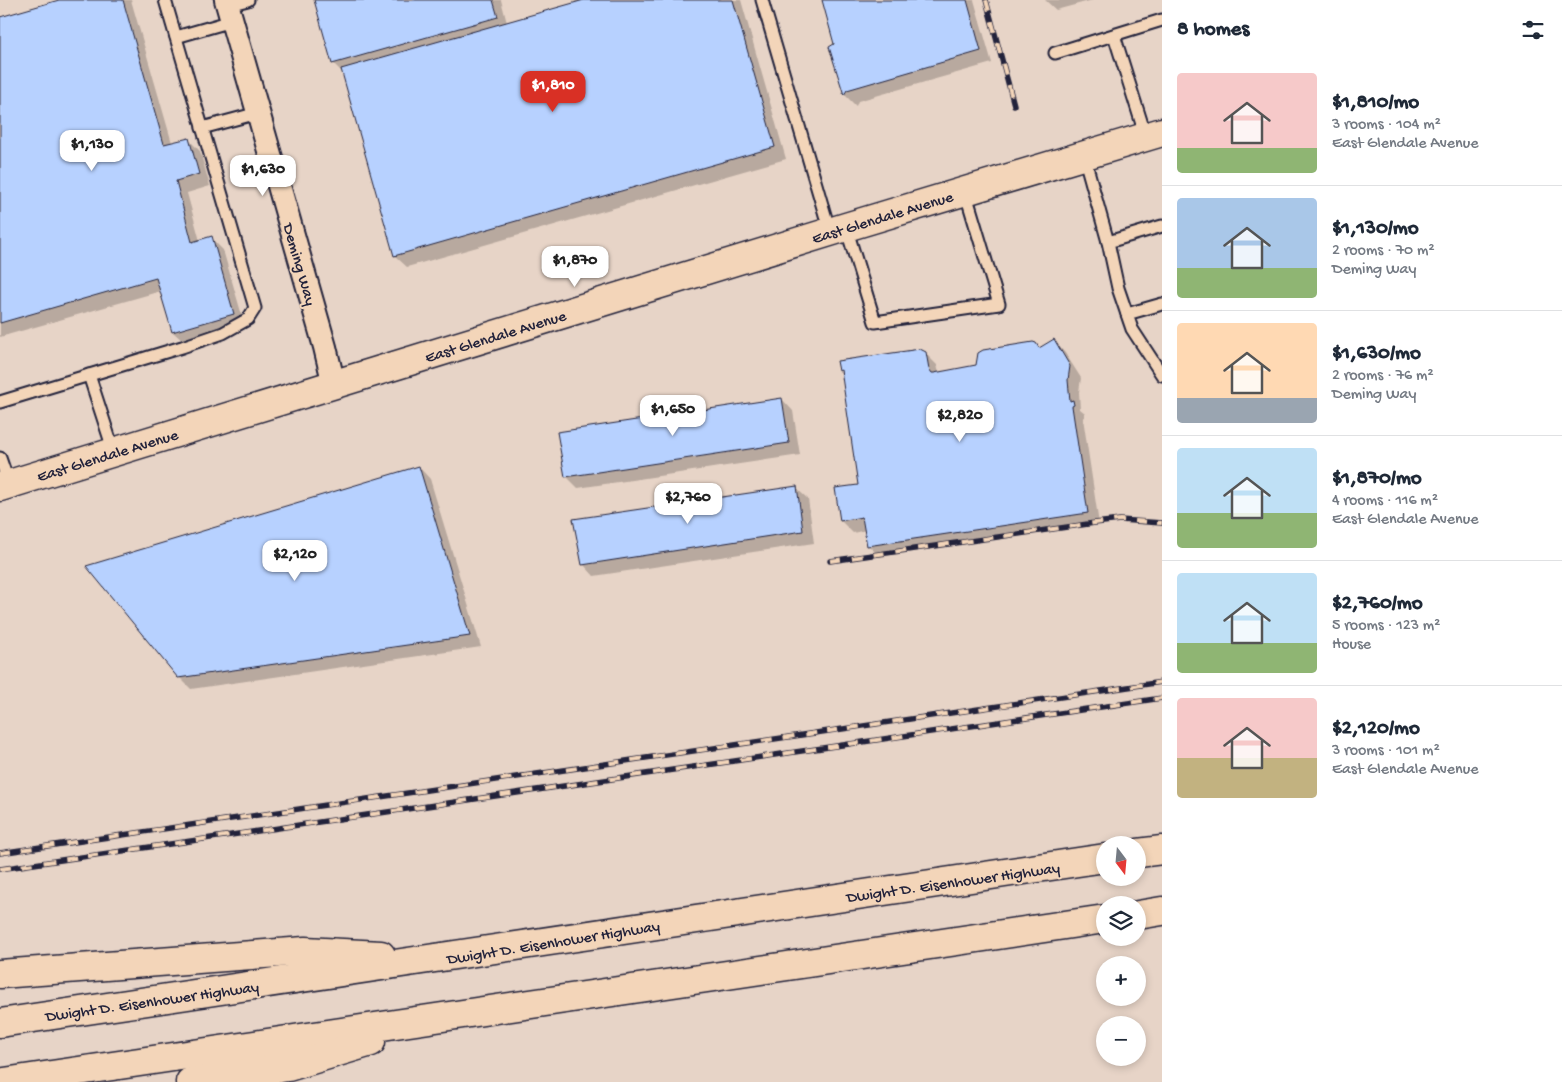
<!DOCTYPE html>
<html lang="en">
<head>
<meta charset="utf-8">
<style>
	body { margin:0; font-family:"Gochi Hand",sans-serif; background:#f6f6f7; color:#1f2937; height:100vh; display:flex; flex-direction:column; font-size:19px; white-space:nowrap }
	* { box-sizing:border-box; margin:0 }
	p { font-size:16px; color:#747a83 }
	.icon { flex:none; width:28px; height:28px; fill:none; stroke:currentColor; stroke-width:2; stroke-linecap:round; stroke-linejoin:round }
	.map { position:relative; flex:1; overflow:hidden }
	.details { display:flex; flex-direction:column; background:#fff; width:400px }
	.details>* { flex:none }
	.needle { width:32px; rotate:164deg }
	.buttons { position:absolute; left:1096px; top:836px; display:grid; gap:10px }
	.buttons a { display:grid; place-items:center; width:50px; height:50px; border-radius:50%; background:#fff; box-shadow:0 2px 8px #0003; font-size:25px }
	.price { position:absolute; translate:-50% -42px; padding:0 11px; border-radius:10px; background:#fff; color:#222; font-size:16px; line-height:32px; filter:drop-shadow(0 1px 2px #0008) }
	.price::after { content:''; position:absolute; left:50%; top:30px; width:15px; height:11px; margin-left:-8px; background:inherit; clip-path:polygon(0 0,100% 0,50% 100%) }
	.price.on { background:#d93025; color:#fff }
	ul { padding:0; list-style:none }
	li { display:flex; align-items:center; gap:15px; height:125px; padding:0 15px }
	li+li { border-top:1px solid #e0e1e3 }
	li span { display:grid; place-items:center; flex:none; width:140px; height:100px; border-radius:5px; color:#555 }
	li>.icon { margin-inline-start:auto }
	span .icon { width:60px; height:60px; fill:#fffc; stroke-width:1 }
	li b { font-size:21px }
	h2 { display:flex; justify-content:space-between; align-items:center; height:60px; padding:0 15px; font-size:21px }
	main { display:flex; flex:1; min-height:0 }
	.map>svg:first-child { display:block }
	.shadow { fill:#0003 }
	.building { fill:#b7d1ff; stroke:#22223b }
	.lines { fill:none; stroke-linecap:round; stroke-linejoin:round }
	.service-casing { stroke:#22223b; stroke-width:15 }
	.minor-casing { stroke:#22223b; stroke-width:26 }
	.tertiary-casing { stroke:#22223b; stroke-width:31 }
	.motorway-casing { stroke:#22223b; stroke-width:31 }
	.service { stroke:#f3d5b9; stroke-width:11 }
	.minor { stroke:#f3d5b9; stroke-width:22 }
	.tertiary { stroke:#f3d5b9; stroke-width:28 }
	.motorway { stroke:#f3d5b9; stroke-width:28 }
	.rail-casing { stroke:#22223b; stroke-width:5.5 }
	.rail { stroke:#f3d5b9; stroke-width:4; stroke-dasharray:11; stroke-linecap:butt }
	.labels { text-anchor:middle; stroke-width:4; stroke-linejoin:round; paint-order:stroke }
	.street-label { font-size:16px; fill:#22223b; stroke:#f3d5b9 }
</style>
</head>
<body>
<main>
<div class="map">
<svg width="1162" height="1082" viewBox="0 0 1162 1082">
	<rect width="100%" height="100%" fill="#e7d4c7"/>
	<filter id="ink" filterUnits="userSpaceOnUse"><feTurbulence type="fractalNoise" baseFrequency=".02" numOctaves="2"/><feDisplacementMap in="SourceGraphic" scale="10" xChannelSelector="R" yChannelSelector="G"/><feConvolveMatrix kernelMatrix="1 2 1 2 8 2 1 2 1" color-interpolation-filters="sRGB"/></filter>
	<g filter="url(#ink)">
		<g class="shadow">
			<path d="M 63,0 L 131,0 L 172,143 L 188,139 L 200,151 L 210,186 L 187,193 L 200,241 L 211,238 L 223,250 L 245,326 L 185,343 L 173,332 L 161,291 L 0,337 L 0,18 Z"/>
			<path d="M 315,0 L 501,0 L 507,23 L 577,3 L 573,0 L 741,0 L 786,159 L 407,267 L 395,256 L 344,74 L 333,63 Z"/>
			<path d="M 824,0 L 974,0 L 992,63 L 858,101 L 856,106 L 845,95 L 830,48 L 835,45 Z"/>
			<path d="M 1045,0 L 1093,0 L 1056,10 Z"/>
			<path d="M 1054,341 L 1065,353 L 1081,378 L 1079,392 L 1080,409 L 1085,413 L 1085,417 L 1083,418 L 1099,524 L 880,557 L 868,545 L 866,530 L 853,533 L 841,521 L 837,489 L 859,486 L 842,373 L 840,370 L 838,362 L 925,353 L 937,365 L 939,373 L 977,366 L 1036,344 L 1040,349 Z"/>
			<path d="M 782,399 L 793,411 L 800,455 L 578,488 L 566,476 Z"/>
			<path d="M 419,467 L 430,479 L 481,647 L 191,689 L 179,677 Z"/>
			<path d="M 796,488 L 808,499 L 814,543 L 594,576 L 583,564 Z"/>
		</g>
		<g class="building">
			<path d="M 59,0 L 123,0 L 164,144 L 189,138 L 199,174 L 176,181 L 192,242 L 212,236 L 234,314 L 172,332 L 156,278 L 0,323 L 0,17 Z"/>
			<path d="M 314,0 L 493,0 L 498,17 L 332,64 Z"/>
			<path d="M 584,0 L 733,0 L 775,147 L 394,256 L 341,69 Z"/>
			<path d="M 822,0 L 967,0 L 981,51 L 847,90 L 844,95 L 829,47 L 834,44 Z"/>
			<path d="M 1054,339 L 1070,366 L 1068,380 L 1070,401 L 1073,400 L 1074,405 L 1072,406 L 1088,513 L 867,546 L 862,517 L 840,521 L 835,488 L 858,485 L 841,370 L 839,371 L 837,361 L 920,349 L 926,352 L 929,369 L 932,373 L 934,373 L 976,365 L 978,353 L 983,350 L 1033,342 L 1036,343 L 1039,348 Z"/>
			<path d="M 782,398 L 789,443 L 565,477 L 557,432 Z"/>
			<path d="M 419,466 L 470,636 L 178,678 L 86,566 Z"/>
			<path d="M 797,486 L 803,531 L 582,565 L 573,519 Z"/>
		</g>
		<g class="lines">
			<g class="service-casing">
				<g id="service">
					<path d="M 762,0 L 830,232"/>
					<path d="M 228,5 L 248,0"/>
					<path d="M 1114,35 L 1146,137"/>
					<path d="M 176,37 L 232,21"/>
					<path d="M 1055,53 L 1162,20"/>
					<path d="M 202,128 L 258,113"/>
					<path d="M 1084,156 L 1108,242"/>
					<path d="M 1162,226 L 1108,242 L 1118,288 L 1132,329 L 1162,375"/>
					<path d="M 846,227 L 875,322 L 999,304 L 965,191"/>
					<path d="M 1127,314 L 1162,304"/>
					<path d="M 89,375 L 114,452"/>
					<path d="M 0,402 L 182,347 L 223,333 L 248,319 L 255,308 L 165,0"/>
					<path d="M 0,458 L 9,484"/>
				</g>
			</g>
			<g class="minor-casing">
				<path id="minor" d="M 226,0 L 325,347 L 334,385"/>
			</g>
			<g class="tertiary-casing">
				<path id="tertiary" d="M 0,487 L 846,227 L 1162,132"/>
			</g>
			<g class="motorway-casing">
				<g id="motorway">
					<path d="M 1138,853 L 1162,850"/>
					<path d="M 1138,915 L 1162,911"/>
					<path d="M 0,974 L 305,951 L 381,955"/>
					<path d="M 0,1023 L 1105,858"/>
					<path d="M 4,1082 L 1105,919"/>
					<path d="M 190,1082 L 288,1067 L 371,1042"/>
				</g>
			</g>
			<use href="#service" class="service"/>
			<use href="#minor" class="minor"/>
			<use href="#tertiary" class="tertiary"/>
			<use href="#motorway" class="motorway"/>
			<g class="rail-casing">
				<g id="rail">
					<path d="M 986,0 L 1014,105"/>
					<path d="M 830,561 L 1095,523 L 1120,520 L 1162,523"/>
					<path d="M 0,853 L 1162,682"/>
					<path d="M 0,869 L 1162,698"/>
				</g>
			</g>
			<use href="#rail" class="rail"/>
		</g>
	</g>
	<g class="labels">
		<g class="street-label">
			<text transform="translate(882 216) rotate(-17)" y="6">East Glendale Avenue</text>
			<text transform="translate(301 264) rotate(74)" y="6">Deming Way</text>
			<text transform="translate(495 335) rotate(-17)" y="6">East Glendale Avenue</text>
			<text transform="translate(107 454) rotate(-17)" y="6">East Glendale Avenue</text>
			<text transform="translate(953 881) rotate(-8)" y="6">Dwight D. Eisenhower Highway</text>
			<text transform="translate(553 941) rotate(-9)" y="6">Dwight D. Eisenhower Highway</text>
			<text transform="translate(152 1000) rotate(-8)" y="6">Dwight D. Eisenhower Highway</text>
		</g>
	</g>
</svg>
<div class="buttons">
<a><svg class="needle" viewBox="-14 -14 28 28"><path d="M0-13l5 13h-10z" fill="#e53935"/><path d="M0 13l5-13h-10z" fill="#747a83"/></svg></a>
<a><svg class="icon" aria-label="layers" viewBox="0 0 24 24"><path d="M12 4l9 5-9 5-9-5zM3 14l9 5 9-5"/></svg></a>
<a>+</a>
<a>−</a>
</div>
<b class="price on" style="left:553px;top:113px">$1,810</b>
<b class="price" style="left:92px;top:172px">$1,130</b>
<b class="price" style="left:263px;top:197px">$1,630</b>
<b class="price" style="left:575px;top:288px">$1,870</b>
<b class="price" style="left:673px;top:437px">$1,650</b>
<b class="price" style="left:960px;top:443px">$2,820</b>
<b class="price" style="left:688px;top:525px">$2,760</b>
<b class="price" style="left:295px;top:582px">$2,120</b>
</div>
<section class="details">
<h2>8 homes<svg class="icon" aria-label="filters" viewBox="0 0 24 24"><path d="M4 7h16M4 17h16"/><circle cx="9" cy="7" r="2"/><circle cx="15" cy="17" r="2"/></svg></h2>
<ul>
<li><span style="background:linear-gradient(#f6c9c9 75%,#8fb573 0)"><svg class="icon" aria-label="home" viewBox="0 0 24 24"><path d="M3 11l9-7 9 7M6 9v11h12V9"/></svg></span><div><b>$1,810/mo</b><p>3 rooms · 104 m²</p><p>East Glendale Avenue</p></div></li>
<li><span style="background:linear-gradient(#a9c7e8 70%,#8fb573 0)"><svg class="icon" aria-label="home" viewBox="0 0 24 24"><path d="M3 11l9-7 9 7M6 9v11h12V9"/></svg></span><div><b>$1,130/mo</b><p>2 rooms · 70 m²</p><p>Deming Way</p></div></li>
<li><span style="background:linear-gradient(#ffd9b3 75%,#9aa5b1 0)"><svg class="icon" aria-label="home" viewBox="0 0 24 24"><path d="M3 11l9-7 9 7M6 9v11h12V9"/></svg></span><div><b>$1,630/mo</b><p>2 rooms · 76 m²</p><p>Deming Way</p></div></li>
<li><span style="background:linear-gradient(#bfe0f5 65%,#8fb573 0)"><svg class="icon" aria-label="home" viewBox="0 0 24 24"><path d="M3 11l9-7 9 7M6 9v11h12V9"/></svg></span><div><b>$1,870/mo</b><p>4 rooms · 116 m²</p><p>East Glendale Avenue</p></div></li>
<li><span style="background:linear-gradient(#bfe0f5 70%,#8fb573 0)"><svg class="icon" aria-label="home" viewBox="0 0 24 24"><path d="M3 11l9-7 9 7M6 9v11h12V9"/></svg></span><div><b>$2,760/mo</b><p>5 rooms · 123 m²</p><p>House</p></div></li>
<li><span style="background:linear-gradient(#f6c9c9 60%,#c2b280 0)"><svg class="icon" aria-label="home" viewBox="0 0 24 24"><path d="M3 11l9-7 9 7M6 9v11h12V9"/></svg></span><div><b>$2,120/mo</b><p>3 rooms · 101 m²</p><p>East Glendale Avenue</p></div></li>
</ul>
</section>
</main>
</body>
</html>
